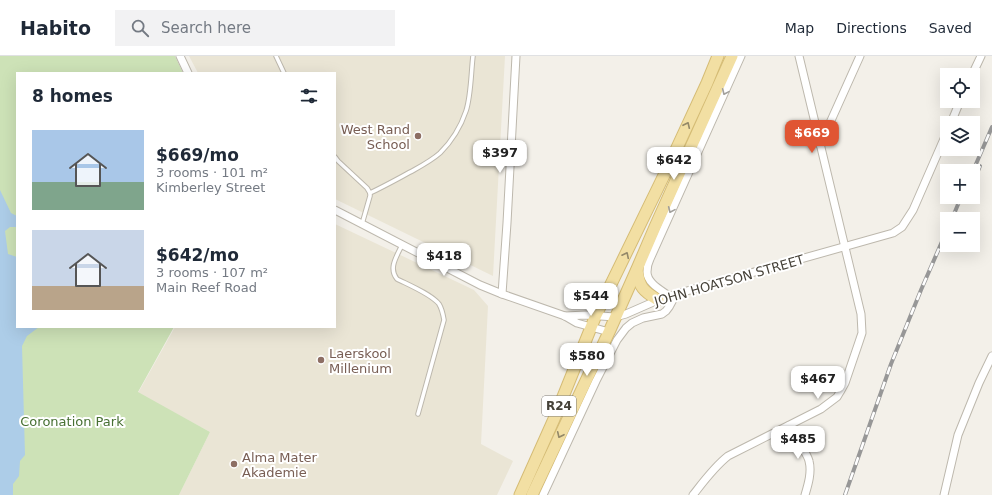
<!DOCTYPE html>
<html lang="en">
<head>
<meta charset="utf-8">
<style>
	body { margin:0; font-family:"DejaVu Sans",sans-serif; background:#f2f2f3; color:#1f2937; height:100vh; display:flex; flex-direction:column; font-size:15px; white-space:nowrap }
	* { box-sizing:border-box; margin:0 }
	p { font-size:13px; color:#747a83 }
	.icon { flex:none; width:22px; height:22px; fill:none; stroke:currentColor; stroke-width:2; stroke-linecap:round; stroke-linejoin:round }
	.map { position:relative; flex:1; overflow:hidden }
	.side { position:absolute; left:16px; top:16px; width:320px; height:256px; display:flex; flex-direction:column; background:#fff; border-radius:0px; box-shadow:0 4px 16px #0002 }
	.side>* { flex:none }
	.tools { position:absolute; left:940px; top:12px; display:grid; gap:8px }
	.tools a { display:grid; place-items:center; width:40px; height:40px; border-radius:0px; background:#fff; box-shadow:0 4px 16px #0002; font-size:20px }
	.price { position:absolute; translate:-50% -34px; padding:0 9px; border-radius:8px; background:#fff; color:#222; font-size:13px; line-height:26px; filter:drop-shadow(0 1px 2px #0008) }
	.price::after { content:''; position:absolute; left:50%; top:24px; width:12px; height:9px; margin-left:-6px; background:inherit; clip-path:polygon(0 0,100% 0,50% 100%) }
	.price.on { background:#e05533; color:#fff }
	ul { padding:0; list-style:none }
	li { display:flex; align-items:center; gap:12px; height:100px; padding:0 16px }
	li span { display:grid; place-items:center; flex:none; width:112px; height:80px; border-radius:0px; color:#555 }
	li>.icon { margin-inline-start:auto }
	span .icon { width:48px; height:48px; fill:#fffc; stroke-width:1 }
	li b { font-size:17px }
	h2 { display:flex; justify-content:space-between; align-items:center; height:48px; padding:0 16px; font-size:17px }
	header { display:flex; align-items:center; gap:24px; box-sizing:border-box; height:56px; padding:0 20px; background:#fff; border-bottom:1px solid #e0e1e3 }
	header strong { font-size:19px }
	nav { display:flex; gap:22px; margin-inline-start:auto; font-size:14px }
	.search { width:280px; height:36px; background:#f2f2f3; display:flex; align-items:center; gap:10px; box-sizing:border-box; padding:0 14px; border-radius:0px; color:#747a83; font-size:15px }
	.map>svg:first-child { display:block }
	.education { fill:#eae5d5 }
	.green { fill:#cde2b7 }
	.water { fill:#adcde8 }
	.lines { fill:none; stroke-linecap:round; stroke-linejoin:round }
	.lane-casing { stroke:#bdb8ad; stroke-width:5.5 }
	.street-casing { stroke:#bdb8ad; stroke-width:9 }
	.primary-casing { stroke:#d5bc75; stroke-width:13 }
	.lane { stroke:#fff; stroke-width:3.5 }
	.street { stroke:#fff; stroke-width:7 }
	.primary { stroke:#f2dfa3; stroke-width:11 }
	.rail-casing { stroke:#979797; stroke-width:4 }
	.rail { stroke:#fff; stroke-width:2.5; stroke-dasharray:8; stroke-linecap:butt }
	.oneway { stroke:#a2a09c }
	.oneway2 { stroke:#938868 }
	.education-dot { fill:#8d6e63; stroke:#fff; stroke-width:1.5 }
	.labels { text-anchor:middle; stroke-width:4; stroke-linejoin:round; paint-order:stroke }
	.shield { fill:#fff; stroke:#7d7a74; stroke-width:1 }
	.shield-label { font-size:12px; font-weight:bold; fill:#454138 }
	.education-label { font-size:13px; fill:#785e54; stroke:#fff; text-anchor:start }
	.street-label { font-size:13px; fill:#454138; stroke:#fff }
	.park-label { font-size:13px; fill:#477033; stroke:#fff }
</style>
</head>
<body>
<header>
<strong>Habito</strong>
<div class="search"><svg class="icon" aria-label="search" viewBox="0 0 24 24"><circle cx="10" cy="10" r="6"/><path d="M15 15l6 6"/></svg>Search here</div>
<nav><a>Map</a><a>Directions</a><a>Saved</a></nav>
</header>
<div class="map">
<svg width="992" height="439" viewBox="0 0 992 439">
	<rect width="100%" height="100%" fill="#f3f0e9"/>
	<g class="education">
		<path d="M 189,0 L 505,0 L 493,220 L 335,143 L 335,17 L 198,17 Z"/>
		<path d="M 335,168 L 474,234 L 488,250 L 481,388 L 513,405 L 497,439 L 179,439 L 210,376 L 138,337 L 175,271 L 335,271 Z"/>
	</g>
	<path class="green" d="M 0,0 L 175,0 L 183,17 L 17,17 L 17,271 L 174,271 L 138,336 L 210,376 L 179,439 L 0,439 Z"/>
	<path class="water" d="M 0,134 L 11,157 L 17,160 L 17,171 L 10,171 L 5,175 L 8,198 L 17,201 L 17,271 L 39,271 L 27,280 L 22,290 L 25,399 L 20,405 L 19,420 L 13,428 L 13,439 L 0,439 Z"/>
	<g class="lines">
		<g class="lane-casing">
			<g id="lane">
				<path d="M 276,0 L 284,17"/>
				<path d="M 335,101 L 338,105 L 367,132 L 370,137 L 370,140 L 362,168"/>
				<path d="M 370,137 C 385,130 399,122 414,114 C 423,109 432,104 440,97 C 451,86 461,70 466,55 C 471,40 471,17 473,0"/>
				<path d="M 402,189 C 397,200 388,212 397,223 C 409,229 431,238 439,248 C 442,253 443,258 444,264 L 418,358"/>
			</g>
		</g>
		<g class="street-casing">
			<g id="street">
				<path d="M 180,0 L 188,17"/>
				<path d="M 972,19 L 981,0"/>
				<path d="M 951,67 L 960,45"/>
				<path d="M 820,89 L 860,0"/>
				<path d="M 335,154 L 480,229 L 502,238 L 565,260 L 577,267 L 609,276"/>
				<path d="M 502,238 L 507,167 L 516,0"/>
				<path d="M 669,240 C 661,234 647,227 647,216 C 647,212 648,207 650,203 L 741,0"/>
				<path d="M 565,260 L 586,259 L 615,261 L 626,258 L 658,244 L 676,238 L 893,177 L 902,171 L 913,154 L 947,76"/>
				<path d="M 788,370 C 793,379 807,396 809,405 C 812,416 808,429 805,439"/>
				<path d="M 543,439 L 596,325 L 617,284 L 626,272 L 632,267 L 643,262 L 662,258 L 666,255 L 669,251 L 676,238"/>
				<path d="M 693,439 C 704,425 714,411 728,400 L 821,353 L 837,341 L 840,336 L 845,327 L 859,286 L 862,277 L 861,258 L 799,0"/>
				<path d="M 944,439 L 958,379 L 979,327 L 992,300"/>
			</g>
		</g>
		<g class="primary-casing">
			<g id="primary">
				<path d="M 637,214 C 639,231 643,235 658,244"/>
				<path d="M 520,439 L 554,363 L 596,259 L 669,109 L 707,27 L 718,0"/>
				<path d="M 532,439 L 609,276 L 637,213 L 655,171 L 732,0"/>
			</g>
		</g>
		<use href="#lane" class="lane"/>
		<use href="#street" class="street"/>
		<use href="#primary" class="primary"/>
		<g class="rail-casing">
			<g id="rail">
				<path d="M 973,115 L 992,71"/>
				<path d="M 973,127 L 980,110"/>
				<path d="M 952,163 L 961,141"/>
				<path d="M 845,439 L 891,308 L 921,234 L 947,174"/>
			</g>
		</g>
		<use href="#rail" class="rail"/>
	</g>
	<defs><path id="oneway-chevron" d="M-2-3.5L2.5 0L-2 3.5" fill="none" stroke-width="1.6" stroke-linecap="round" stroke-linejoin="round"/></defs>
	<g class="oneway">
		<use href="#oneway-chevron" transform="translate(725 36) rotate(114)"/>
		<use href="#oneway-chevron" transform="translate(671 154) rotate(114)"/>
	</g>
	<g class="oneway2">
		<use href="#oneway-chevron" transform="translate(687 69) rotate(-65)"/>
		<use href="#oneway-chevron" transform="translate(626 199) rotate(-64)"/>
		<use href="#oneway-chevron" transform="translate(560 379) rotate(115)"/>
	</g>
	<g class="education-dot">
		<circle cx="418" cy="80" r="4"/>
		<circle cx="321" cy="304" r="4"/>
		<circle cx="234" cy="408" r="4"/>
	</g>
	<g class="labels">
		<rect class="shield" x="542" y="340" width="34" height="20" rx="3"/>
		<g class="shield-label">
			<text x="559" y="354">R24</text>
		</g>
		<g class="education-label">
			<text x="410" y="78" text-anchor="end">West Rand<tspan x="410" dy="15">School</tspan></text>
			<text x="329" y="302">Laerskool<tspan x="329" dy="15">Millenium</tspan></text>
			<text x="242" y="406">Alma Mater<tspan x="242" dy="15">Akademie</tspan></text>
		</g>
		<g class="street-label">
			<text transform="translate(729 224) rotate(-16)" y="5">JOHN HOATSON STREET</text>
		</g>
		<g class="park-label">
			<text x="72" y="370">Coronation Park</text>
		</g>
	</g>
</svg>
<div class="tools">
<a><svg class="icon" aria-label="locate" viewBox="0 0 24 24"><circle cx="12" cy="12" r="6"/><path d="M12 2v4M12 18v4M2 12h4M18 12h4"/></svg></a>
<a><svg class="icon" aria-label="layers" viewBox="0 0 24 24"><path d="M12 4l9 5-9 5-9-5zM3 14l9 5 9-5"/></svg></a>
<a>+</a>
<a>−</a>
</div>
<b class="price on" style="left:812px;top:98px">$669</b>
<b class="price" style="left:500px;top:118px">$397</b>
<b class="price" style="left:674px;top:125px">$642</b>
<b class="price" style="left:444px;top:221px">$418</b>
<b class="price" style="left:591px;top:261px">$544</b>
<b class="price" style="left:587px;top:321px">$580</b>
<b class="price" style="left:818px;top:344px">$467</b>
<b class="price" style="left:798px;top:404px">$485</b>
<section class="side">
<h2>8 homes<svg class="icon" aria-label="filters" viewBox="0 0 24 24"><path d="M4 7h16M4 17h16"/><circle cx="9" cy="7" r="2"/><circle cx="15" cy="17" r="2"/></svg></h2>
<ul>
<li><span style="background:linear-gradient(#a9c7e8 65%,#7fa58c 0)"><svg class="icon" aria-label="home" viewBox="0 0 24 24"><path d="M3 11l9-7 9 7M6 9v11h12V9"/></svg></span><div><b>$669/mo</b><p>3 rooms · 101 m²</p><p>Kimberley Street</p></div></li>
<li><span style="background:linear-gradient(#c9d6e8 70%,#b9a48a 0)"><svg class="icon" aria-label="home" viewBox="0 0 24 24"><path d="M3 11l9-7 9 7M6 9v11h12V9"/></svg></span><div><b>$642/mo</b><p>3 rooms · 107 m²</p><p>Main Reef Road</p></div></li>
</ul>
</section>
</div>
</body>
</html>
